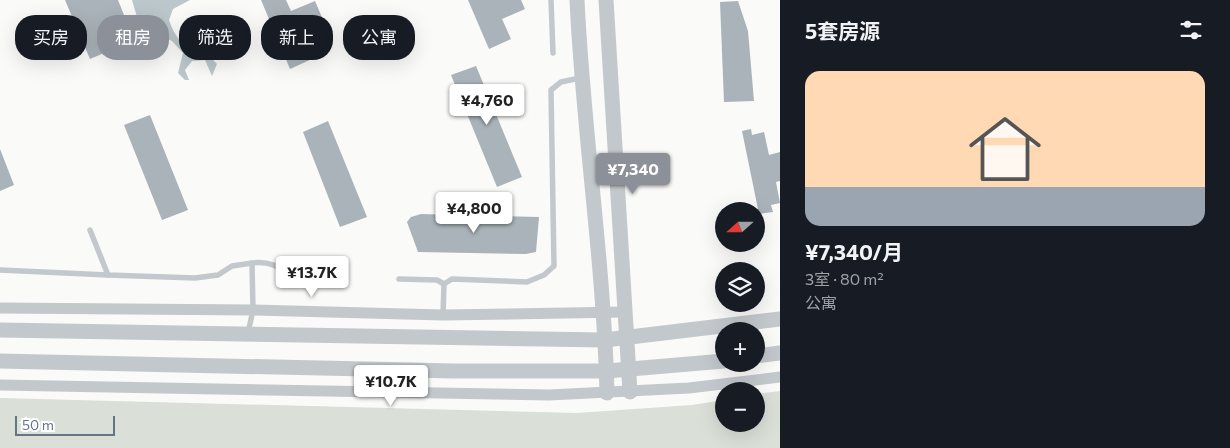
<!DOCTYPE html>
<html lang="zh">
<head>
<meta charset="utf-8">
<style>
	body { margin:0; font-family:Commissioner,"Noto Sans SC",sans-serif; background:#242831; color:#f1f3f6; height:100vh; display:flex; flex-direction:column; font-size:19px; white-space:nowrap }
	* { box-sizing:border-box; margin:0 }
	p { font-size:16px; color:#9ea1a6 }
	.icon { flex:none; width:28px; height:28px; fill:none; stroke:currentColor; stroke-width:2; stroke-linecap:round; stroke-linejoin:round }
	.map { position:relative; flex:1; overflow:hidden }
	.side { display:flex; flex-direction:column; background:#171b24; width:450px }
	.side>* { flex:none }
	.hud { position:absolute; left:15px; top:15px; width:475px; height:45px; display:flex; gap:10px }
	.needle { width:32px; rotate:249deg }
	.tools { position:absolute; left:715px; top:202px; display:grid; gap:10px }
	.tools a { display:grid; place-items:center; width:50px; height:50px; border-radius:50%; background:#171b24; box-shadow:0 5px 20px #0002; font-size:25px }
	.scale { position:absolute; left:15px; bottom:12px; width:100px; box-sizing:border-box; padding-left:5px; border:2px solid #657683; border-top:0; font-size:14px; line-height:18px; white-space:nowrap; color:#657683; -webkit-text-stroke:4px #fff; paint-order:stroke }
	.price { position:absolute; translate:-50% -42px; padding:0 11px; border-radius:5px; background:#fff; color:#222; font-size:16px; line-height:32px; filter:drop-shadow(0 1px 2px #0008) }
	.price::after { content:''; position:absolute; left:50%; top:30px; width:15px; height:11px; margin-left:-8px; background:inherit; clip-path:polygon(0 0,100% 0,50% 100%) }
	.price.selected { background:#8c9099; color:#fff }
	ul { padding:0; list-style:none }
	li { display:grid; align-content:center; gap:10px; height:265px; padding:0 25px }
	li span { display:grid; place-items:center; height:155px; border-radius:15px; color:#555 }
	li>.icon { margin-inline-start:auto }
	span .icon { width:90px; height:90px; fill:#fffc; stroke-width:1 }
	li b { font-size:21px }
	h2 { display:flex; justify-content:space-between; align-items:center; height:60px; padding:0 25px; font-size:21px }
	.tag { padding:0 18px; border-radius:20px; background:#171b24; box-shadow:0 5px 20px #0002; font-size:18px; line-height:45px }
	.tag.selected { background:#8c9099; color:#fff }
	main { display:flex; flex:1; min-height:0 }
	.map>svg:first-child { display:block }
	.green { fill:#dadfd7 }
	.water { fill:#bbc7cb }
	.building { fill:#aab3b9 }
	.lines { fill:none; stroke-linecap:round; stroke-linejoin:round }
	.service { stroke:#c3c8cc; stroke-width:5.5 }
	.minor { stroke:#c3c8cc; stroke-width:11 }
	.tertiary { stroke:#c3c8cc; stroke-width:15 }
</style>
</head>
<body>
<main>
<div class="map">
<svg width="780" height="448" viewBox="0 0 780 448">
	<rect width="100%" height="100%" fill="#fafaf8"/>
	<path class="green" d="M 780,391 L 780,448 L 0,448 L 0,398 L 577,413 L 692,405 L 724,400 L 724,424 L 756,424 L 756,394 Z"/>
	<path class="water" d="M 132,0 L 190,0 L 173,9 L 169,20 C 181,56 198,42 217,64 L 212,76 L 205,60 L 192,61 L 185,70 L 189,80 L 185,80 L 178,73 L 183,53 L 172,41 L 139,24 Z"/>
	<g class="building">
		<path d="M 65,0 L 118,0 L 126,20 L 103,30 L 111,50 L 90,59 Z"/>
		<path d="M 261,0 L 286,0 L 291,11 L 315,1 L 327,29 L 303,39 L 312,59 L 290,69 Z"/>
		<path d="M 468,0 L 521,0 L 525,9 L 502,19 L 511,39 L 489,49 Z"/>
		<path d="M 738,1 L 748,31 L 754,101 L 724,102 L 720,2 Z"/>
		<path d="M 476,66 L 522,177 L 497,187 L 451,75 Z"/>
		<path d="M 150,115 L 188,210 L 162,220 L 124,125 Z"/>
		<path d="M 328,121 L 367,217 L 340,227 L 303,132 Z"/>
		<path d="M 751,129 L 752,135 L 764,132 L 769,155 L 780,152 L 780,181 L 776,182 L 780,203 L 771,205 L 773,212 L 759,214 L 742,131 Z"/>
		<path d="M 0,149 L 14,185 L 0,191 Z"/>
		<path d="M 421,214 L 539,217 L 536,252 L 526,254 L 418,252 L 407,222 L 411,217 Z"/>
	</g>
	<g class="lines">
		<g class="service">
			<path d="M 551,0 L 553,53"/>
			<path d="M 90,230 L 108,275 L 195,278 L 218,275 L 232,266 L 252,263"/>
			<path d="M 0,270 L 108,275"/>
			<path d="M 399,279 L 437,280 L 444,284"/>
			<path d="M 443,315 L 444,284 L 452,279 L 527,282 L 544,275 L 554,266 L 551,90 L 561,82 L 580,78"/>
			<path d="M 248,333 L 253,310 L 252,263 C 269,261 279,266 292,277"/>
		</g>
		<g class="minor">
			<path d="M 0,308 L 253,310 L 443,315 L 625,312"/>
			<path d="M 0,385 L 549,395 L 689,388 L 780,377"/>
		</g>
		<g class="tertiary">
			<path d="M 577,0 C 583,131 604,262 607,393"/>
			<path d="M 606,0 L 630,392"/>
			<path d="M 0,330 L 605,340 L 780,319"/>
			<path d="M 756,356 L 780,353"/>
			<path d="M 0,361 L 454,371 L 607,371 L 724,361"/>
		</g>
	</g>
</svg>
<div class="tools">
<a><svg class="needle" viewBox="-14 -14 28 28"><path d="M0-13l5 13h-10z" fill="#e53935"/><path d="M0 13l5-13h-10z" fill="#9ea1a6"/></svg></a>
<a><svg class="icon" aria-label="layers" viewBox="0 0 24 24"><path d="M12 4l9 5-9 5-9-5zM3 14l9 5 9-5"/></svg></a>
<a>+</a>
<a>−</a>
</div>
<div class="scale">50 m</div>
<b class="price" style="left:487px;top:126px">¥4,760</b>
<b class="price selected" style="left:633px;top:195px">¥7,340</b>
<b class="price" style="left:474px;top:234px">¥4,800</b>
<b class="price" style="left:312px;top:298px">¥13.7K</b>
<b class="price" style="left:391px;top:407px">¥10.7K</b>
<div class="hud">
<a class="tag">买房</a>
<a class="tag selected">租房</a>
<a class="tag">筛选</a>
<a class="tag">新上</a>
<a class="tag">公寓</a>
</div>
</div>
<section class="side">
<h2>5套房源<svg class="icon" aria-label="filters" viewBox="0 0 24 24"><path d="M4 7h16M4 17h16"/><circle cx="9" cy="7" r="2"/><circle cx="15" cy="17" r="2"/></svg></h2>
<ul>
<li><span style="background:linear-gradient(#ffd9b3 75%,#9aa5b1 0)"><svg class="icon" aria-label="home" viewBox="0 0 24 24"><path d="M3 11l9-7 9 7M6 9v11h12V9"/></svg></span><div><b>¥7,340/月</b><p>3室 · 80 m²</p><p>公寓</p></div></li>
</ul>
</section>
</main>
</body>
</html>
